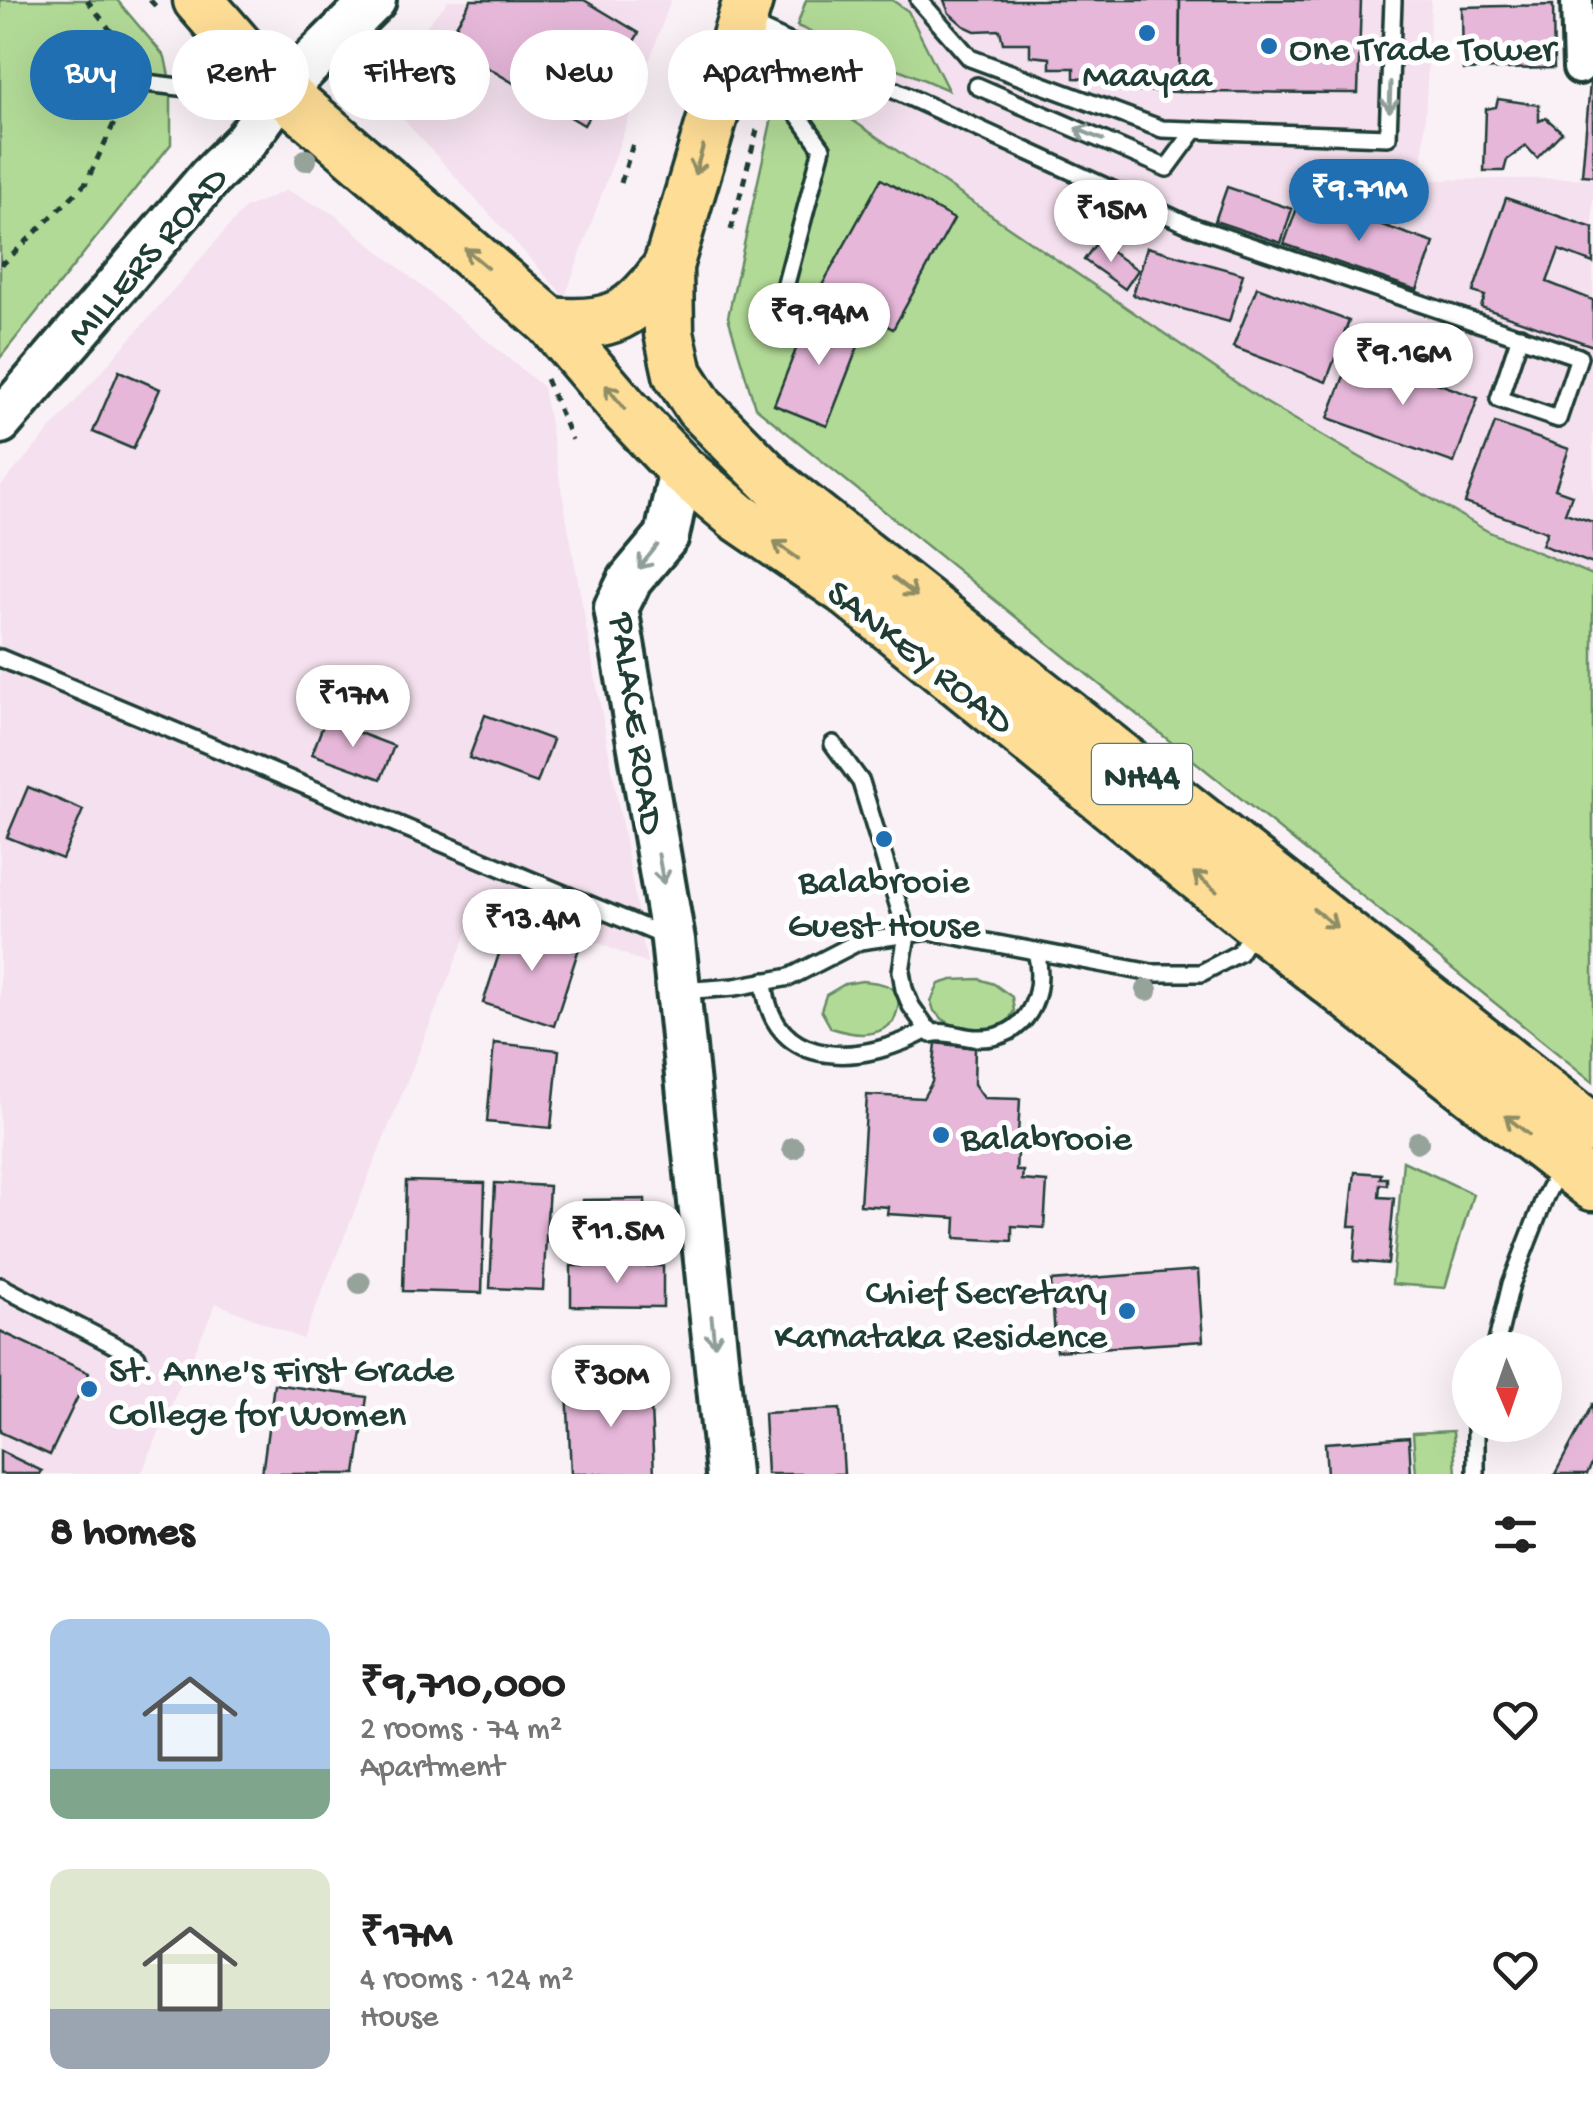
<!DOCTYPE html>
<html lang="en">
<head>
<meta charset="utf-8">
<style>
	body { margin:0; font-family:"Gochi Hand",sans-serif; background:#f6f6f6; color:#222; height:100vh; display:flex; flex-direction:column; font-size:38px; white-space:nowrap }
	* { box-sizing:border-box; margin:0 }
	p { font-size:32px; color:#767676 }
	.icon { flex:none; width:55px; height:55px; fill:none; stroke:currentColor; stroke-width:2; stroke-linecap:round; stroke-linejoin:round }
	.map { position:relative; height:1474px; overflow:hidden }
	.panel { display:flex; flex-direction:column; background:#fff; flex:1 }
	.panel>* { flex:none }
	.top-card { position:absolute; left:30px; top:30px; width:1000px; height:90px; display:flex; gap:20px }
	.needle { width:65px; rotate:178deg }
	.fabs { position:absolute; left:1452px; top:1332px; display:grid; gap:20px }
	.fabs a { display:grid; place-items:center; width:110px; height:110px; border-radius:50%; background:#fff; box-shadow:0 10px 40px #0002; font-size:50px }
	.price { position:absolute; translate:-50% -85px; padding:0 22px; border-radius:35px; background:#fff; color:#222; font-size:32px; line-height:65px; filter:drop-shadow(0 2px 5px #0008) }
	.price::after { content:''; position:absolute; left:50%; top:60px; width:30px; height:22px; margin-left:-15px; background:inherit; clip-path:polygon(0 0,100% 0,50% 100%) }
	.price.selected { background:#1f6fb2; color:#fff }
	ul { padding:0; list-style:none }
	li { display:flex; align-items:center; gap:30px; height:250px; padding:0 50px }
	li span { display:grid; place-items:center; flex:none; width:280px; height:200px; border-radius:20px; color:#555 }
	li>.icon { margin-inline-start:auto }
	span .icon { width:120px; height:120px; fill:#fffc; stroke-width:1 }
	li b { font-size:42px }
	h2 { display:flex; justify-content:space-between; align-items:center; height:120px; padding:0 50px; font-size:42px }
	.pill { padding:0 35px; border-radius:45px; background:#fff; box-shadow:0 10px 40px #0002; font-size:35px; line-height:90px }
	.pill.selected { background:#1f6fb2; color:#fff }
	.map>svg:first-child { display:block }
	.built { fill:#f4e0ee }
	.green { fill:#b2da97; stroke:#688c66; stroke-width:2.5 }
	.building { fill:#e6b7d9; stroke:#1f3d34; stroke-width:2.5 }
	.lines { fill:none; stroke-linecap:round; stroke-linejoin:round }
	.lane-casing { stroke:#1f3d34; stroke-width:22 }
	.street-casing { stroke:#1f3d34; stroke-width:38 }
	.secondary-casing { stroke:#1f3d34; stroke-width:50 }
	.primary-casing { stroke:#1f3d34; stroke-width:55 }
	.path { stroke:#1f3d34; stroke-width:5; stroke-dasharray:8 8; stroke-linecap:butt }
	.lane { stroke:#fff; stroke-width:15 }
	.street { stroke:#fff; stroke-width:30 }
	.secondary { stroke:#fff; stroke-width:42 }
	.primary { stroke:#fedd96; stroke-width:48 }
	.tree { fill:#96a39a }
	.oneway { stroke:#8f9e9a }
	.oneway2 { stroke:#8e8d65 }
	.poi-dot { fill:#1f6fb2; stroke:#fff; stroke-width:4 }
	.labels { text-anchor:middle; stroke-width:10; stroke-linejoin:round; paint-order:stroke }
	.shield { fill:#fff; stroke:#627771; stroke-width:2.5 }
	.shield-label { font-size:35px; font-weight:bold; fill:#1f3d34 }
	.poi-label { font-size:38px; fill:#1f3d34; stroke:#fff; text-anchor:start }
	.street-label { font-size:38px; fill:#1f3d34; stroke:#fff }
</style>
</head>
<body>
<div class="map">
<svg width="1593" height="1474" viewBox="0 0 1593 1474">
	<rect width="100%" height="100%" fill="#faf1f7"/>
	<filter id="ink" filterUnits="userSpaceOnUse"><feTurbulence type="fractalNoise" baseFrequency=".01" numOctaves="2"/><feDisplacementMap in="SourceGraphic" scale="20" xChannelSelector="R" yChannelSelector="G"/><feConvolveMatrix kernelMatrix="1 2 1 2 8 2 1 2 1" color-interpolation-filters="sRGB"/></filter>
	<g filter="url(#ink)">
		<g class="built">
			<path d="M 449,0 L 671,0 L 565,297 L 373,86 Z"/>
			<path d="M 806,0 L 1431,0 L 1422,180 L 1593,178 L 1593,575 L 1489,532 L 1262,401 L 782,72 Z"/>
			<path d="M 287,190 L 334,214 L 543,387 L 647,964 L 483,893 L 303,1339 L 216,1303 L 141,1474 L 0,1474 L 0,487 L 245,208 Z"/>
		</g>
		<g class="green">
			<path d="M 0,0 L 117,0 L 165,57 L 171,86 L 171,144 L 0,358 Z"/>
			<path d="M 806,0 L 892,0 L 908,11 L 948,90 L 797,26 Z"/>
			<path d="M 782,72 L 1263,401 L 1489,532 L 1593,575 L 1593,1082 L 755,407 L 728,317 Z"/>
			<path d="M 979,979 L 994,984 L 1012,997 L 1014,1011 L 1007,1023 C 984,1035 951,1031 934,1011 L 931,1001 L 939,984 L 952,980 Z"/>
			<path d="M 862,981 C 891,983 908,989 893,1022 C 875,1039 853,1035 831,1028 L 821,1010 L 826,995 L 845,984 Z"/>
			<path d="M 1403,1161 L 1473,1194 L 1445,1288 L 1392,1284 Z"/>
			<path d="M 1453,1431 L 1456,1474 L 1416,1474 L 1413,1433 Z"/>
		</g>
		<g class="building">
			<path d="M 471,0 L 584,0 L 639,33 L 584,125 L 446,43 Z"/>
			<path d="M 944,0 L 1180,0 L 1179,92 L 1111,90 L 1111,79 L 1074,78 L 1074,68 L 1050,68 L 1050,58 L 1030,56 L 1030,43 L 1003,43 L 1000,30 L 975,31 L 964,26 L 949,13 Z"/>
			<path d="M 1180,0 L 1361,0 L 1358,93 L 1179,92 Z"/>
			<path d="M 1553,5 L 1554,68 L 1463,70 L 1462,7 Z"/>
			<path d="M 1592,61 L 1593,61 L 1593,176 L 1582,175 Z"/>
			<path d="M 1498,99 L 1539,105 L 1539,121 L 1546,118 L 1562,132 L 1537,158 L 1526,146 L 1507,160 L 1504,171 L 1484,171 L 1486,109 L 1496,107 Z"/>
			<path d="M 881,179 L 954,219 L 893,329 L 820,289 Z"/>
			<path d="M 1227,187 L 1292,209 L 1281,243 L 1215,221 Z"/>
			<path d="M 1301,197 L 1434,243 L 1417,290 L 1284,244 Z"/>
			<path d="M 1506,198 L 1593,228 L 1593,263 L 1559,250 L 1547,282 L 1593,300 L 1593,346 L 1481,307 L 1485,296 L 1473,292 Z"/>
			<path d="M 1097,242 L 1138,270 L 1125,289 L 1084,260 Z"/>
			<path d="M 1147,247 L 1243,274 L 1229,322 L 1133,295 Z"/>
			<path d="M 1257,287 L 1349,321 L 1326,382 L 1233,347 Z"/>
			<path d="M 811,311 L 864,331 L 827,426 L 774,405 Z"/>
			<path d="M 1353,352 L 1478,398 L 1454,463 L 1328,418 Z"/>
			<path d="M 119,371 L 160,389 L 133,449 L 93,432 Z"/>
			<path d="M 1495,423 L 1569,449 L 1555,489 L 1572,495 L 1565,513 L 1593,522 L 1593,564 L 1542,545 L 1547,532 L 1465,503 Z"/>
			<path d="M 485,715 L 553,740 L 537,783 L 469,758 Z"/>
			<path d="M 325,720 L 394,746 L 381,779 L 312,754 Z"/>
			<path d="M 28,787 L 83,810 L 62,859 L 7,837 Z"/>
			<path d="M 509,923 L 580,945 L 554,1026 L 483,1003 Z"/>
			<path d="M 494,1043 L 559,1050 L 551,1128 L 487,1122 Z"/>
			<path d="M 936,1043 L 975,1048 L 974,1084 L 984,1098 L 1020,1099 L 1016,1171 L 1023,1171 L 1022,1180 L 1047,1182 L 1044,1228 L 1012,1226 L 1012,1241 L 955,1238 L 956,1218 L 887,1214 L 888,1207 L 860,1205 L 867,1095 L 923,1098 L 932,1082 Z"/>
			<path d="M 1355,1172 L 1381,1174 L 1380,1178 L 1387,1178 L 1387,1185 L 1380,1184 L 1379,1197 L 1394,1198 L 1388,1264 L 1354,1261 L 1357,1226 L 1349,1226 Z"/>
			<path d="M 406,1181 L 485,1183 L 482,1293 L 403,1291 Z"/>
			<path d="M 495,1183 L 549,1186 L 543,1290 L 490,1288 Z"/>
			<path d="M 645,1199 L 646,1254 L 583,1255 L 583,1200 Z"/>
			<path d="M 571,1266 L 663,1266 L 663,1307 L 571,1306 Z"/>
			<path d="M 1198,1270 L 1203,1341 L 1056,1351 L 1051,1281 Z"/>
			<path d="M 0,1331 L 89,1373 L 50,1455 L 0,1432 Z"/>
			<path d="M 274,1384 L 367,1397 L 356,1474 L 262,1474 Z"/>
			<path d="M 650,1385 L 654,1474 L 571,1474 L 567,1388 Z"/>
			<path d="M 1593,1403 L 1593,1462 L 1587,1474 L 1555,1474 Z"/>
			<path d="M 840,1409 L 844,1474 L 767,1474 L 764,1413 Z"/>
			<path d="M 1409,1437 L 1411,1474 L 1327,1474 L 1325,1443 Z"/>
			<path d="M 0,1451 L 42,1471 L 40,1474 L 0,1474 Z"/>
		</g>
		<g class="lines">
			<g class="lane-casing">
				<g id="lane">
					<path d="M 919,0 L 970,58 L 1162,129 L 1388,137 L 1393,0"/>
					<path d="M 745,22 L 1189,225 L 1579,357 L 1558,419 L 1499,399 L 1520,336"/>
					<path d="M 738,57 C 779,82 794,110 822,148 L 775,325"/>
					<path d="M 146,83 L 229,93 L 267,92"/>
					<path d="M 977,86 L 1167,168 L 1195,130"/>
					<path d="M 0,658 L 669,938"/>
					<path d="M 833,744 L 861,782 L 907,934 L 901,971 L 904,989 L 911,1006 L 931,1034 C 944,1029 962,1038 977,1038 C 1027,1040 1047,995 1036,951"/>
					<path d="M 764,981 C 771,1075 868,1064 929,1029"/>
					<path d="M 681,991 L 735,987 L 790,977 L 860,941 L 929,931 L 1152,973 L 1201,973 L 1239,953 L 1255,927"/>
					<path d="M 0,1286 L 137,1357"/>
					<path d="M 1495,1350 L 1511,1284 L 1545,1197 L 1559,1169"/>
					<path d="M 1476,1425 L 1476,1474"/>
				</g>
			</g>
			<g class="street-casing">
				<path id="street" d="M 1577,0 L 1579,68"/>
			</g>
			<g class="secondary-casing">
				<g id="secondary">
					<path d="M 0,422 L 210,177 L 245,142 L 282,91 L 374,0"/>
					<path d="M 681,469 L 667,536 L 630,580 L 616,608 L 673,940 L 728,1474"/>
				</g>
			</g>
			<g class="primary-casing">
				<g id="primary">
					<path d="M 198,0 L 266,78 L 550,322 L 626,411 L 681,469 L 737,516 L 845,590 L 1257,924 L 1593,1186"/>
					<path d="M 748,0 L 668,266 L 669,333 L 678,374 L 700,408 L 777,486 L 1593,1129"/>
					<path d="M 550,322 C 610,328 634,316 668,266"/>
				</g>
			</g>
			<g class="path">
				<path d="M 87,0 L 137,65"/>
				<path d="M 150,0 L 160,11"/>
				<path d="M 621,183 L 635,137"/>
				<path d="M 731,230 L 757,130"/>
				<path d="M 0,262 L 4,263 L 86,183 L 116,119 L 138,101"/>
				<path d="M 546,379 L 572,440"/>
			</g>
			<use href="#lane" class="lane"/>
			<use href="#street" class="street"/>
			<use href="#secondary" class="secondary"/>
			<use href="#primary" class="primary"/>
		</g>
		<g class="tree">
			<circle cx="306" cy="160" r="11"/>
			<circle cx="1147" cy="990" r="11"/>
			<circle cx="1418" cy="1142" r="11"/>
			<circle cx="793" cy="1148" r="11"/>
			<circle cx="360" cy="1283" r="11"/>
		</g>
		<defs><path id="oneway-shaft" d="M-6 0H5M1.5-3L5.5 0L1.5 3" fill="none" stroke-width="1.6" stroke-linecap="round" stroke-linejoin="round" transform="scale(2.5)"/></defs>
		<g class="oneway">
			<use href="#oneway-shaft" transform="translate(1390 97) rotate(92)"/>
			<use href="#oneway-shaft" transform="translate(1089 134) rotate(-157)"/>
			<use href="#oneway-shaft" transform="translate(648 557) rotate(129)"/>
			<use href="#oneway-shaft" transform="translate(661 869) rotate(80)"/>
			<use href="#oneway-shaft" transform="translate(713 1331) rotate(84)"/>
		</g>
		<g class="oneway2">
			<use href="#oneway-shaft" transform="translate(699 160) rotate(106)"/>
			<use href="#oneway-shaft" transform="translate(476 258) rotate(-140)"/>
			<use href="#oneway-shaft" transform="translate(615 397) rotate(-128)"/>
			<use href="#oneway-shaft" transform="translate(786 550) rotate(-145)"/>
			<use href="#oneway-shaft" transform="translate(905 587) rotate(38)"/>
			<use href="#oneway-shaft" transform="translate(1205 882) rotate(-141)"/>
			<use href="#oneway-shaft" transform="translate(1325 918) rotate(38)"/>
			<use href="#oneway-shaft" transform="translate(1517 1125) rotate(-142)"/>
		</g>
	</g>
	<g class="poi-dot">
		<circle cx="1147" cy="33" r="10"/>
		<circle cx="1269" cy="46" r="10"/>
		<circle cx="884" cy="839" r="10"/>
		<circle cx="941" cy="1135" r="10"/>
		<circle cx="1127" cy="1311" r="10"/>
		<circle cx="89" cy="1389" r="10"/>
	</g>
	<g class="labels">
		<rect class="shield" x="1092" y="744" width="100" height="60" rx="8"/>
		<g class="shield-label">
			<text x="1142" y="786">NH44</text>
		</g>
		<g class="poi-label">
			<text x="1289" y="59">One Trade Tower</text>
			<text x="1147" y="85" text-anchor="middle">Maayaa</text>
			<text x="884" y="891" text-anchor="middle">Balabrooie<tspan x="884" dy="44">Guest House</tspan></text>
			<text x="961" y="1148">Balabrooie</text>
			<text x="1107" y="1302" text-anchor="end">Chief Secretary<tspan x="1107" dy="44">Karnataka Residence</tspan></text>
			<text x="109" y="1380">St. Anne's First Grade<tspan x="109" dy="44">College for Women</tspan></text>
		</g>
		<g class="street-label">
			<text transform="translate(145 254) rotate(-49)" y="13">MILLERS ROAD</text>
			<text transform="translate(922 655) rotate(38)" y="13">SANKEY ROAD</text>
			<text transform="translate(640 723) rotate(82)" y="13">PALACE ROAD</text>
		</g>
	</g>
</svg>
<div class="fabs">
<a><svg class="needle" viewBox="-14 -14 28 28"><path d="M0-13l5 13h-10z" fill="#e53935"/><path d="M0 13l5-13h-10z" fill="#767676"/></svg></a>
</div>
<b class="price selected" style="left:1359px;top:244px">₹9.71M</b>
<b class="price" style="left:1111px;top:265px">₹15M</b>
<b class="price" style="left:819px;top:368px">₹9.94M</b>
<b class="price" style="left:1403px;top:408px">₹9.16M</b>
<b class="price" style="left:353px;top:750px">₹17M</b>
<b class="price" style="left:532px;top:974px">₹13.4M</b>
<b class="price" style="left:617px;top:1286px">₹11.5M</b>
<b class="price" style="left:611px;top:1430px">₹30M</b>
<div class="top-card">
<a class="pill selected">Buy</a>
<a class="pill">Rent</a>
<a class="pill">Filters</a>
<a class="pill">New</a>
<a class="pill">Apartment</a>
</div>
</div>
<section class="panel">
<h2>8 homes<svg class="icon" aria-label="filters" viewBox="0 0 24 24"><path d="M4 7h16M4 17h16"/><circle cx="9" cy="7" r="2"/><circle cx="15" cy="17" r="2"/></svg></h2>
<ul>
<li><span style="background:linear-gradient(#a9c7e8 75%,#7fa58c 0)"><svg class="icon" aria-label="home" viewBox="0 0 24 24"><path d="M3 11l9-7 9 7M6 9v11h12V9"/></svg></span><div><b>₹9,710,000</b><p>2 rooms · 74 m²</p><p>Apartment</p></div><svg class="icon" aria-label="heart" viewBox="0 0 24 24"><path d="M12 20l-8-8c-3-5 5-10 8-4 3-6 11-1 8 4z"/></svg></li>
<li><span style="background:linear-gradient(#dfe7d0 70%,#9aa5b1 0)"><svg class="icon" aria-label="home" viewBox="0 0 24 24"><path d="M3 11l9-7 9 7M6 9v11h12V9"/></svg></span><div><b>₹17M</b><p>4 rooms · 124 m²</p><p>House</p></div><svg class="icon" aria-label="heart" viewBox="0 0 24 24"><path d="M12 20l-8-8c-3-5 5-10 8-4 3-6 11-1 8 4z"/></svg></li>
</ul>
</section>
</body>
</html>
